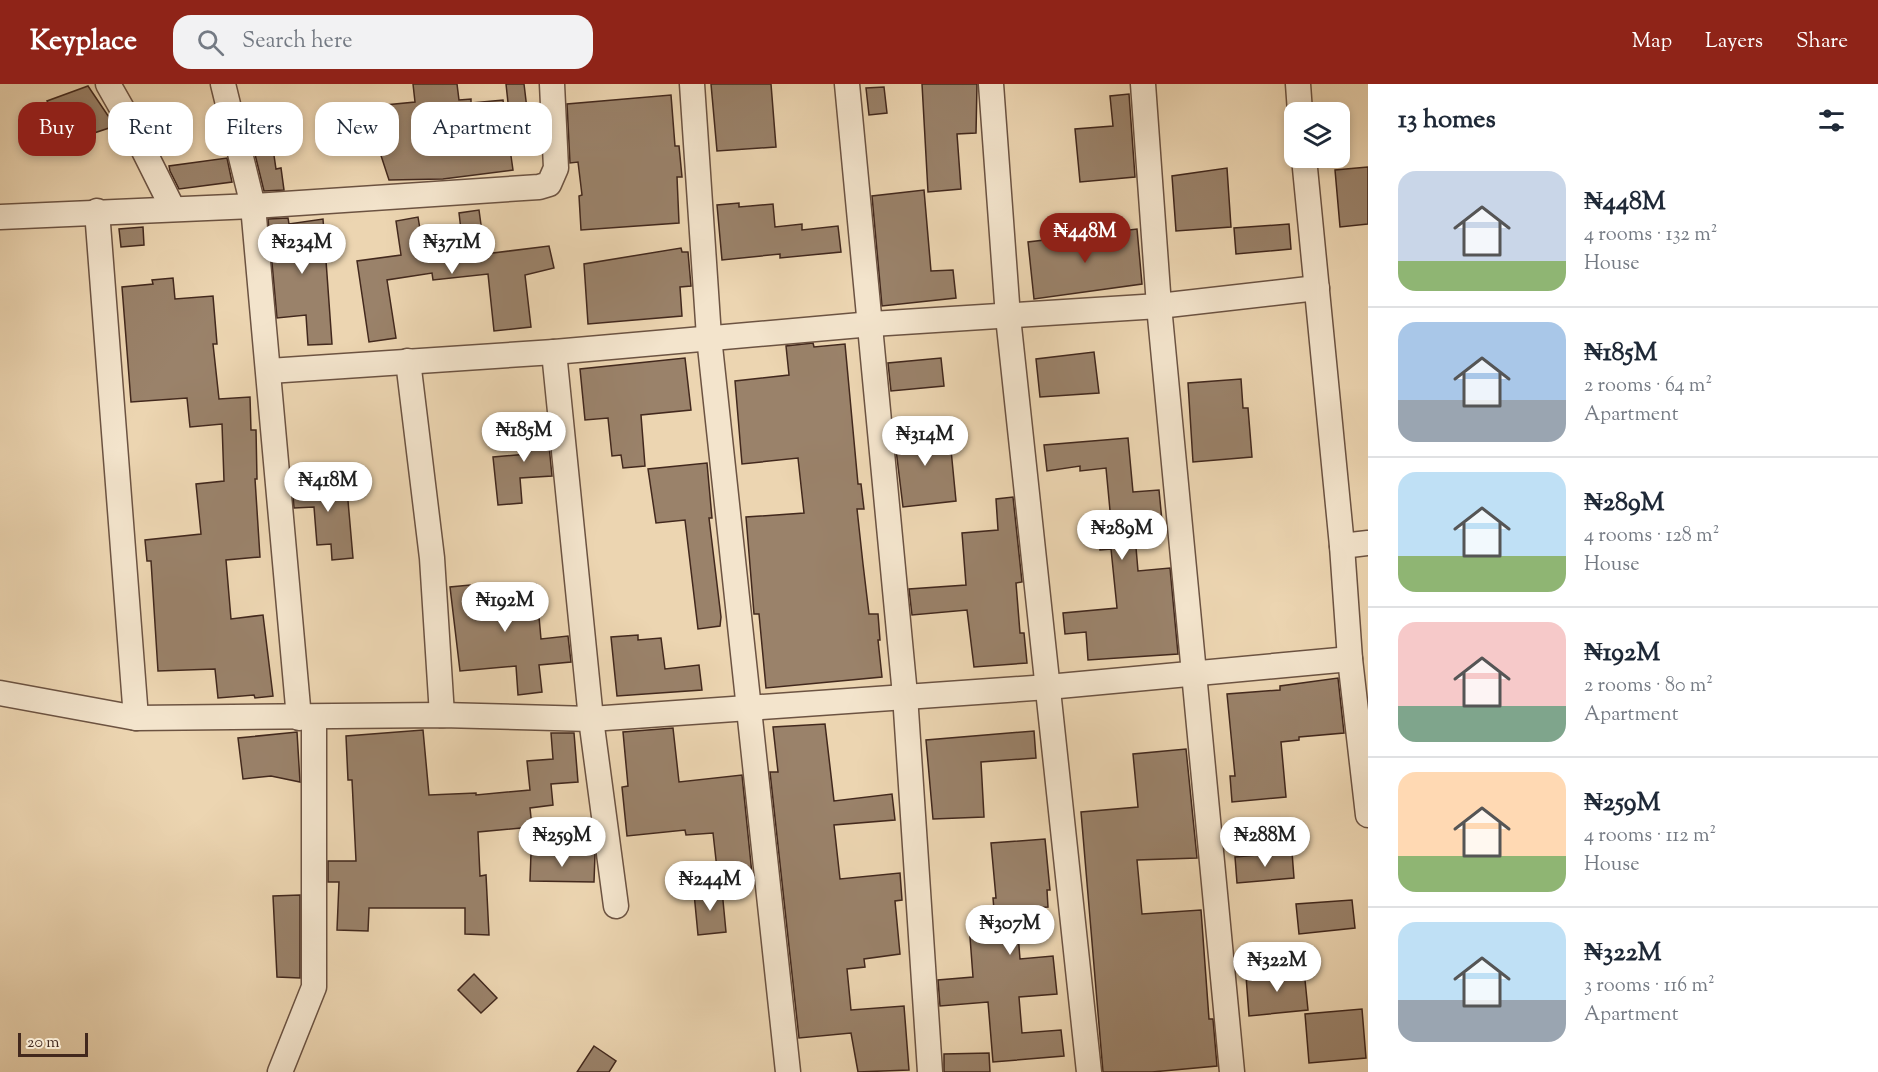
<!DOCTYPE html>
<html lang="en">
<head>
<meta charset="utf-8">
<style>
	body { margin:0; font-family:"Sorts Mill Goudy",serif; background:#f2f2f3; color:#1f2937; height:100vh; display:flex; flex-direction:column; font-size:22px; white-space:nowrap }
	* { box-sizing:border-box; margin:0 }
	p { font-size:20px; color:#747a83 }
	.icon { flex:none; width:33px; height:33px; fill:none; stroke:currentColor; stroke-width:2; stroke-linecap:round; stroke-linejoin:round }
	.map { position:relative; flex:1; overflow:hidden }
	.side { display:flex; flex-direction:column; background:#fff; width:510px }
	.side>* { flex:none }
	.guide { position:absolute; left:18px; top:18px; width:570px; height:54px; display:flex; gap:12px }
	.buttons { position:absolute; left:1284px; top:18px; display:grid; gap:12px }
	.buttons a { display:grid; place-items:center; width:66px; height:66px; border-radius:12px; background:#fff; box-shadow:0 3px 9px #0003; font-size:30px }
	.scale { position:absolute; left:18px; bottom:15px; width:70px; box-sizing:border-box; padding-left:6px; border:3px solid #42281d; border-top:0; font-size:16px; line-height:21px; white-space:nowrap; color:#42281d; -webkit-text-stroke:4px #f3e4cc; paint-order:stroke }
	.price { position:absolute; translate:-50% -51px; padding:0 14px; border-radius:21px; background:#fff; color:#222; font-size:20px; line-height:39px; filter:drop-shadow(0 2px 3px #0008) }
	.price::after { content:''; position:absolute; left:50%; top:36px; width:18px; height:14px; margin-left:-9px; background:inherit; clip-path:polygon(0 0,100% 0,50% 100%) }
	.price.current { background:#8f2418; color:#fff }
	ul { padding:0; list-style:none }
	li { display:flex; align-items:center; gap:18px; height:150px; padding:0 30px }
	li+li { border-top:2px solid #e0e1e3 }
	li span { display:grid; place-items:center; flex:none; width:168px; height:120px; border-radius:18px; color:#555 }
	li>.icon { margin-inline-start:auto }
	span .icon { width:72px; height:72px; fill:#fffc; stroke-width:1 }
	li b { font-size:26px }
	h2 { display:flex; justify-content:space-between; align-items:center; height:72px; padding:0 30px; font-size:26px }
	.pill { padding:0 21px; border-radius:18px; background:#fff; box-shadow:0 3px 9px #0003; font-size:21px; line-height:54px }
	.pill.current { background:#8f2418; color:#fff }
	header { display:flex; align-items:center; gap:36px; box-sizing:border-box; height:84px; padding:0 30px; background:#8f2418; color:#fff }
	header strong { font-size:28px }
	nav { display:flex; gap:33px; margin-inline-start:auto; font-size:21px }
	.search { width:420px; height:54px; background:#f2f2f3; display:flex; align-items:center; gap:15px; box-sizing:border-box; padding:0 21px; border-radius:18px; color:#747a83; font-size:22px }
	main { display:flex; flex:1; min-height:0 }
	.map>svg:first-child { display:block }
	.building { fill:#9a826a; stroke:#42281d; stroke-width:1.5 }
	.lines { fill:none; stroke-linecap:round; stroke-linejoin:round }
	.minor-casing { stroke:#6c5342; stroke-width:27 }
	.minor { stroke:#f3e4cc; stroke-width:24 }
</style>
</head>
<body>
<header>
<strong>Keyplace</strong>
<div class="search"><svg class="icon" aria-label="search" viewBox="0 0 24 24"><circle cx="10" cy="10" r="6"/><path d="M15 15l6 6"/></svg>Search here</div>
<nav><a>Map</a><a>Layers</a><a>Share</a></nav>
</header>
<main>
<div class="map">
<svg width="1368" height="988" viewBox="0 0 1368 988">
	<rect width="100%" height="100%" fill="#ecd5b1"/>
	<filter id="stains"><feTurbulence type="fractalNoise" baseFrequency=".00333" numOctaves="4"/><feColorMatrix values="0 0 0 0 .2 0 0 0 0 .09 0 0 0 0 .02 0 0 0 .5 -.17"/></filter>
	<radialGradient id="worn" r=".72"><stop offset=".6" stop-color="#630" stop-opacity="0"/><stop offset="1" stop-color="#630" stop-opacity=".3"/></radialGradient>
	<g class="building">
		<path d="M 413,0 L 457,0 L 459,16 L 471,15 L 471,19 L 503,16 L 513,86 L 443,95 L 389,96 L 371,41 L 346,43 L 344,25 L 415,18 Z"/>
		<path d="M 506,0 L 524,0 L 527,25 L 509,28 Z"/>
		<path d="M 711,0 L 771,0 L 776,63 L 717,67 Z"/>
		<path d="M 922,0 L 977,0 L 976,49 L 957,50 L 961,105 L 928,108 Z"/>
		<path d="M 88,2 L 115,42 L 70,57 L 47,17 Z"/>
		<path d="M 884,3 L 887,29 L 869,31 L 866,4 Z"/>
		<path d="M 1129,10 L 1135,93 L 1080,98 L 1075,45 L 1113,42 L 1110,12 Z"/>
		<path d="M 671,11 L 675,62 L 679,62 L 682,93 L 677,93 L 679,139 L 581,146 L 579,112 L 582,111 L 578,78 L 570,79 L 567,20 Z"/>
		<path d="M 271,51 L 276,85 L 281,84 L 284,106 L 264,107 L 251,54 Z"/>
		<path d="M 227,74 L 232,98 L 179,105 L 170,87 L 169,82 Z"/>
		<path d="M 1368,83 L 1368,140 L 1340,143 L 1335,86 Z"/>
		<path d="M 1227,84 L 1231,143 L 1176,147 L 1172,92 Z"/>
		<path d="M 924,106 L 931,187 L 953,186 L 956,214 L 882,222 L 872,112 Z"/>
		<path d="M 739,119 L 739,123 L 773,120 L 775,143 L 802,140 L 802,146 L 838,142 L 841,168 L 780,174 L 780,170 L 722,176 L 717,121 Z"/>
		<path d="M 479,126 L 485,170 L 549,162 L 554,184 L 525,191 L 531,243 L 494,247 L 488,190 L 433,196 L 432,189 L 387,196 L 396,254 L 369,258 L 357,177 L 401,171 L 396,137 L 418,133 L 424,169 L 463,163 L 459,129 Z"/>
		<path d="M 288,134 L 289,140 L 323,135 L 332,260 L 308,261 L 306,231 L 277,234 L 268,135 Z"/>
		<path d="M 1289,140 L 1291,165 L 1236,170 L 1234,144 Z"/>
		<path d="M 143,143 L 144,161 L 121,163 L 119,145 Z"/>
		<path d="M 1137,145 L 1142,200 L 1034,215 L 1028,158 Z"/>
		<path d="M 681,164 L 682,168 L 688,168 L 691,202 L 680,203 L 682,232 L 588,240 L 584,180 Z"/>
		<path d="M 173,194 L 175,215 L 213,212 L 217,260 L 213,260 L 219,315 L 250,313 L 251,346 L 256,346 L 257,395 L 255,395 L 260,473 L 226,476 L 231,535 L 263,531 L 273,612 L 255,614 L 254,611 L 218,614 L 215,585 L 158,587 L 151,477 L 147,477 L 145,456 L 201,450 L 196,400 L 224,397 L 222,340 L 190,343 L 187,314 L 131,318 L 122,203 L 153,200 L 152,196 Z"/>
		<path d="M 813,259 L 814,263 L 845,260 L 858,400 L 861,400 L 864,425 L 857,425 L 863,480 L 869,530 L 878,530 L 880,556 L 878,556 L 882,593 L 766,604 L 759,530 L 754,530 L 746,433 L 804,429 L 798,374 L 742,380 L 735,297 L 789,291 L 786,262 Z"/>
		<path d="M 1094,268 L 1099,309 L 1040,313 L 1036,275 Z"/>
		<path d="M 685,274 L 691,326 L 641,331 L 645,382 L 623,384 L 621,371 L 612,372 L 608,334 L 585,336 L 580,285 Z"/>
		<path d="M 941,274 L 944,302 L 891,307 L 888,279 Z"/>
		<path d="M 1241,295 L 1243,324 L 1248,324 L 1252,373 L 1193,378 L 1188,299 Z"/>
		<path d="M 546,331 L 552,392 L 520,394 L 522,419 L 498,421 L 493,373 L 528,370 L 526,332 Z"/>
		<path d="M 949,345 L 956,417 L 903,423 L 894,349 Z"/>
		<path d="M 1128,354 L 1133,408 L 1159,406 L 1162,437 L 1134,440 L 1138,487 L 1170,484 L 1178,570 L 1088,576 L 1086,548 L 1065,550 L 1063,529 L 1117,524 L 1111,465 L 1100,466 L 1098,439 L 1111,437 L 1106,384 L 1080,387 L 1080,382 L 1047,387 L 1044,361 Z"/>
		<path d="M 707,379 L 712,434 L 709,434 L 721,533 L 720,542 L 698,545 L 685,436 L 656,439 L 648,385 Z"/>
		<path d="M 346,394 L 353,474 L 332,476 L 331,460 L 317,461 L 314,423 L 294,424 L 292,398 Z"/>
		<path d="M 1013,413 L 1022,498 L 1016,499 L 1020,549 L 1024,549 L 1027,579 L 974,583 L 967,526 L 912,531 L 909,505 L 966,501 L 962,449 L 998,446 L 996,415 Z"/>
		<path d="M 536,500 L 541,555 L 568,552 L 571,578 L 539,581 L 542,608 L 518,611 L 516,582 L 460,587 L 450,503 L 470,501 L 470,506 Z"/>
		<path d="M 638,551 L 638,556 L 661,554 L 665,585 L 699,581 L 702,606 L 617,612 L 611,553 Z"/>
		<path d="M 1338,594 L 1344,649 L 1299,653 L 1299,656 L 1281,658 L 1286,713 L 1232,718 L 1230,692 L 1235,692 L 1227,610 L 1280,606 L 1280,602 Z"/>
		<path d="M 825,640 L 834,717 L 892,710 L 895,736 L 834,741 L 840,795 L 900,789 L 902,816 L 895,817 L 900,870 L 864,875 L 865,883 L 847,885 L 851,926 L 904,922 L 909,986 L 858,988 L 851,949 L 799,954 L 770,688 L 778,688 L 773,643 Z"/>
		<path d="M 673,644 L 679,698 L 742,691 L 753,800 L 719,803 L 713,749 L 686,751 L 685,746 L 627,752 L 622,703 L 628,702 L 623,648 Z"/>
		<path d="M 423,646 L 429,711 L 476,709 L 476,711 L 530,706 L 527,677 L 553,675 L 551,649 L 574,649 L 578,698 L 551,700 L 553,721 L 530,724 L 532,743 L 478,748 L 480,792 L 486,791 L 489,851 L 465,850 L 465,824 L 369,824 L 368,847 L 337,846 L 339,798 L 328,798 L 328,777 L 356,777 L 352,696 L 348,696 L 346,652 Z"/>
		<path d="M 1034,647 L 1036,674 L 981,678 L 984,733 L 933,735 L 926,656 Z"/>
		<path d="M 297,648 L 300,698 L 271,692 L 243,695 L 238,654 Z"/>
		<path d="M 1186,665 L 1197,774 L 1137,776 L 1142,830 L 1201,826 L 1209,935 L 1213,935 L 1217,982 L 1152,988 L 1103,988 L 1081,728 L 1138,723 L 1133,670 Z"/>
		<path d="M 1045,755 L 1050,806 L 1047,806 L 1048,823 L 1016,825 L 1020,875 L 1053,872 L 1057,910 L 1019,913 L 1022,949 L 1061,946 L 1064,972 L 993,978 L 988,918 L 940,922 L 938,896 L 973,893 L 969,840 L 995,838 L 993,814 L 996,814 L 991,759 Z"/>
		<path d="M 1292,768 L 1294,794 L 1237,799 L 1235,773 Z"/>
		<path d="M 531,769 L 595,770 L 594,798 L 530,797 Z"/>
		<path d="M 722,806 L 726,848 L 698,851 L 694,809 Z"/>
		<path d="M 300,811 L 300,894 L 277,893 L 273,812 Z"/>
		<path d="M 1352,816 L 1355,844 L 1299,850 L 1296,820 Z"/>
		<path d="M 1304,886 L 1308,926 L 1249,932 L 1246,892 Z"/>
		<path d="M 474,890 L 497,914 L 481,929 L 458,906 Z"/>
		<path d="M 1362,925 L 1366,974 L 1309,979 L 1305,930 Z"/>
		<path d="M 594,962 L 616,977 L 609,988 L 577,988 Z"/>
		<path d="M 989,969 L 990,988 L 944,988 L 944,970 Z"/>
	</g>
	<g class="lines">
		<g class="minor-casing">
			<g id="minor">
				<path d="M 108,0 L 129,37 L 172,123"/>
				<path d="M 223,0 L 253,122 L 299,634"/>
				<path d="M 692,0 L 709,253 L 788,988"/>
				<path d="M 847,0 L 905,611 L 930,988"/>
				<path d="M 991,0 L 1008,233 L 1089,988"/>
				<path d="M 1143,0 L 1159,222 L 1232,988"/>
				<path d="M 1298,0 L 1300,28"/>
				<path d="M 1304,74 L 1342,462 L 1350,575 L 1368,731"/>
				<path d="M 97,127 L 136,634"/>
				<path d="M 0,133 L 253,122 L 539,103 L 549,100 L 556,84 L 552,0"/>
				<path d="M 554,268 L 591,635 L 616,822"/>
				<path d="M 408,277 L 432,474 L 442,631"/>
				<path d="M 269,287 L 554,268 L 872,240 L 1159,222 L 1317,204"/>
				<path d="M 1342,462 L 1368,459"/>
				<path d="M 0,609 L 136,634 L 442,631 L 591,635 L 1048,603 L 1350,575"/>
				<path d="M 280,988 L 314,903 L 314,634"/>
			</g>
		</g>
		<use href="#minor" class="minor"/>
	</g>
	<rect width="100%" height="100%" filter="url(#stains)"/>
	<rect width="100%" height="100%" fill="url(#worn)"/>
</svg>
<div class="buttons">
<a><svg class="icon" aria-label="layers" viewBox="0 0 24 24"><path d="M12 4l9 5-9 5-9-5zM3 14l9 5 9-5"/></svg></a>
</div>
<div class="scale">20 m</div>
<b class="price current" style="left:1085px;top:180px">₦448M</b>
<b class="price" style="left:302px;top:191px">₦234M</b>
<b class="price" style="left:452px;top:191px">₦371M</b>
<b class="price" style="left:524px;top:379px">₦185M</b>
<b class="price" style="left:925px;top:383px">₦314M</b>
<b class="price" style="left:328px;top:429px">₦418M</b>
<b class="price" style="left:1122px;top:477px">₦289M</b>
<b class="price" style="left:505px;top:549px">₦192M</b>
<b class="price" style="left:562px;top:784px">₦259M</b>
<b class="price" style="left:1265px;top:784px">₦288M</b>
<b class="price" style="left:710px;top:828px">₦244M</b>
<b class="price" style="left:1010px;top:872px">₦307M</b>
<b class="price" style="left:1277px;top:909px">₦322M</b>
<div class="guide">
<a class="pill current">Buy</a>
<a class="pill">Rent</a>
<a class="pill">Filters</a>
<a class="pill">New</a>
<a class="pill">Apartment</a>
</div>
</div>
<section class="side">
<h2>13 homes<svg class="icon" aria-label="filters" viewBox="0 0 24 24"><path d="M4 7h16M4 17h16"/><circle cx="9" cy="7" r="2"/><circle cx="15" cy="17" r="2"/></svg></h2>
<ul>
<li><span style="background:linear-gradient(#c9d6e8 75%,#8fb573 0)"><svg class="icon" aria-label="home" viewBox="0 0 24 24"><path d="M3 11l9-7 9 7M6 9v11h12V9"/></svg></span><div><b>₦448M</b><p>4 rooms · 132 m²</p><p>House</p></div></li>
<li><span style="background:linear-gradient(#a9c7e8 65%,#9aa5b1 0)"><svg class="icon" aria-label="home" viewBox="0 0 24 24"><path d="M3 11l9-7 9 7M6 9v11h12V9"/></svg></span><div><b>₦185M</b><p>2 rooms · 64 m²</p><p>Apartment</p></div></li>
<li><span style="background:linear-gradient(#bfe0f5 70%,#8fb573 0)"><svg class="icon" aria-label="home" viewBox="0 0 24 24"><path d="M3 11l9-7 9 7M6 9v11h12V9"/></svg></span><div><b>₦289M</b><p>4 rooms · 128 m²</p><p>House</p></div></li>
<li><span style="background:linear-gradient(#f6c9c9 70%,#7fa58c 0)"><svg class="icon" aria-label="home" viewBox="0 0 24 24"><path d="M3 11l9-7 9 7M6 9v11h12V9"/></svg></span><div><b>₦192M</b><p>2 rooms · 80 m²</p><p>Apartment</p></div></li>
<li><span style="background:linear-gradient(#ffd9b3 70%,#8fb573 0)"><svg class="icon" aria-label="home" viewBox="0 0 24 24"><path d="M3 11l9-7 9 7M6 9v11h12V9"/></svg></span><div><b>₦259M</b><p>4 rooms · 112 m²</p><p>House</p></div></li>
<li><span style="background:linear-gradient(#bfe0f5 65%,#9aa5b1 0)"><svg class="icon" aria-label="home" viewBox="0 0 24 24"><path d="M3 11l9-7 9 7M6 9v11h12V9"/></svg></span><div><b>₦322M</b><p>3 rooms · 116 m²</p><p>Apartment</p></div></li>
</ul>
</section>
</main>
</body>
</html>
